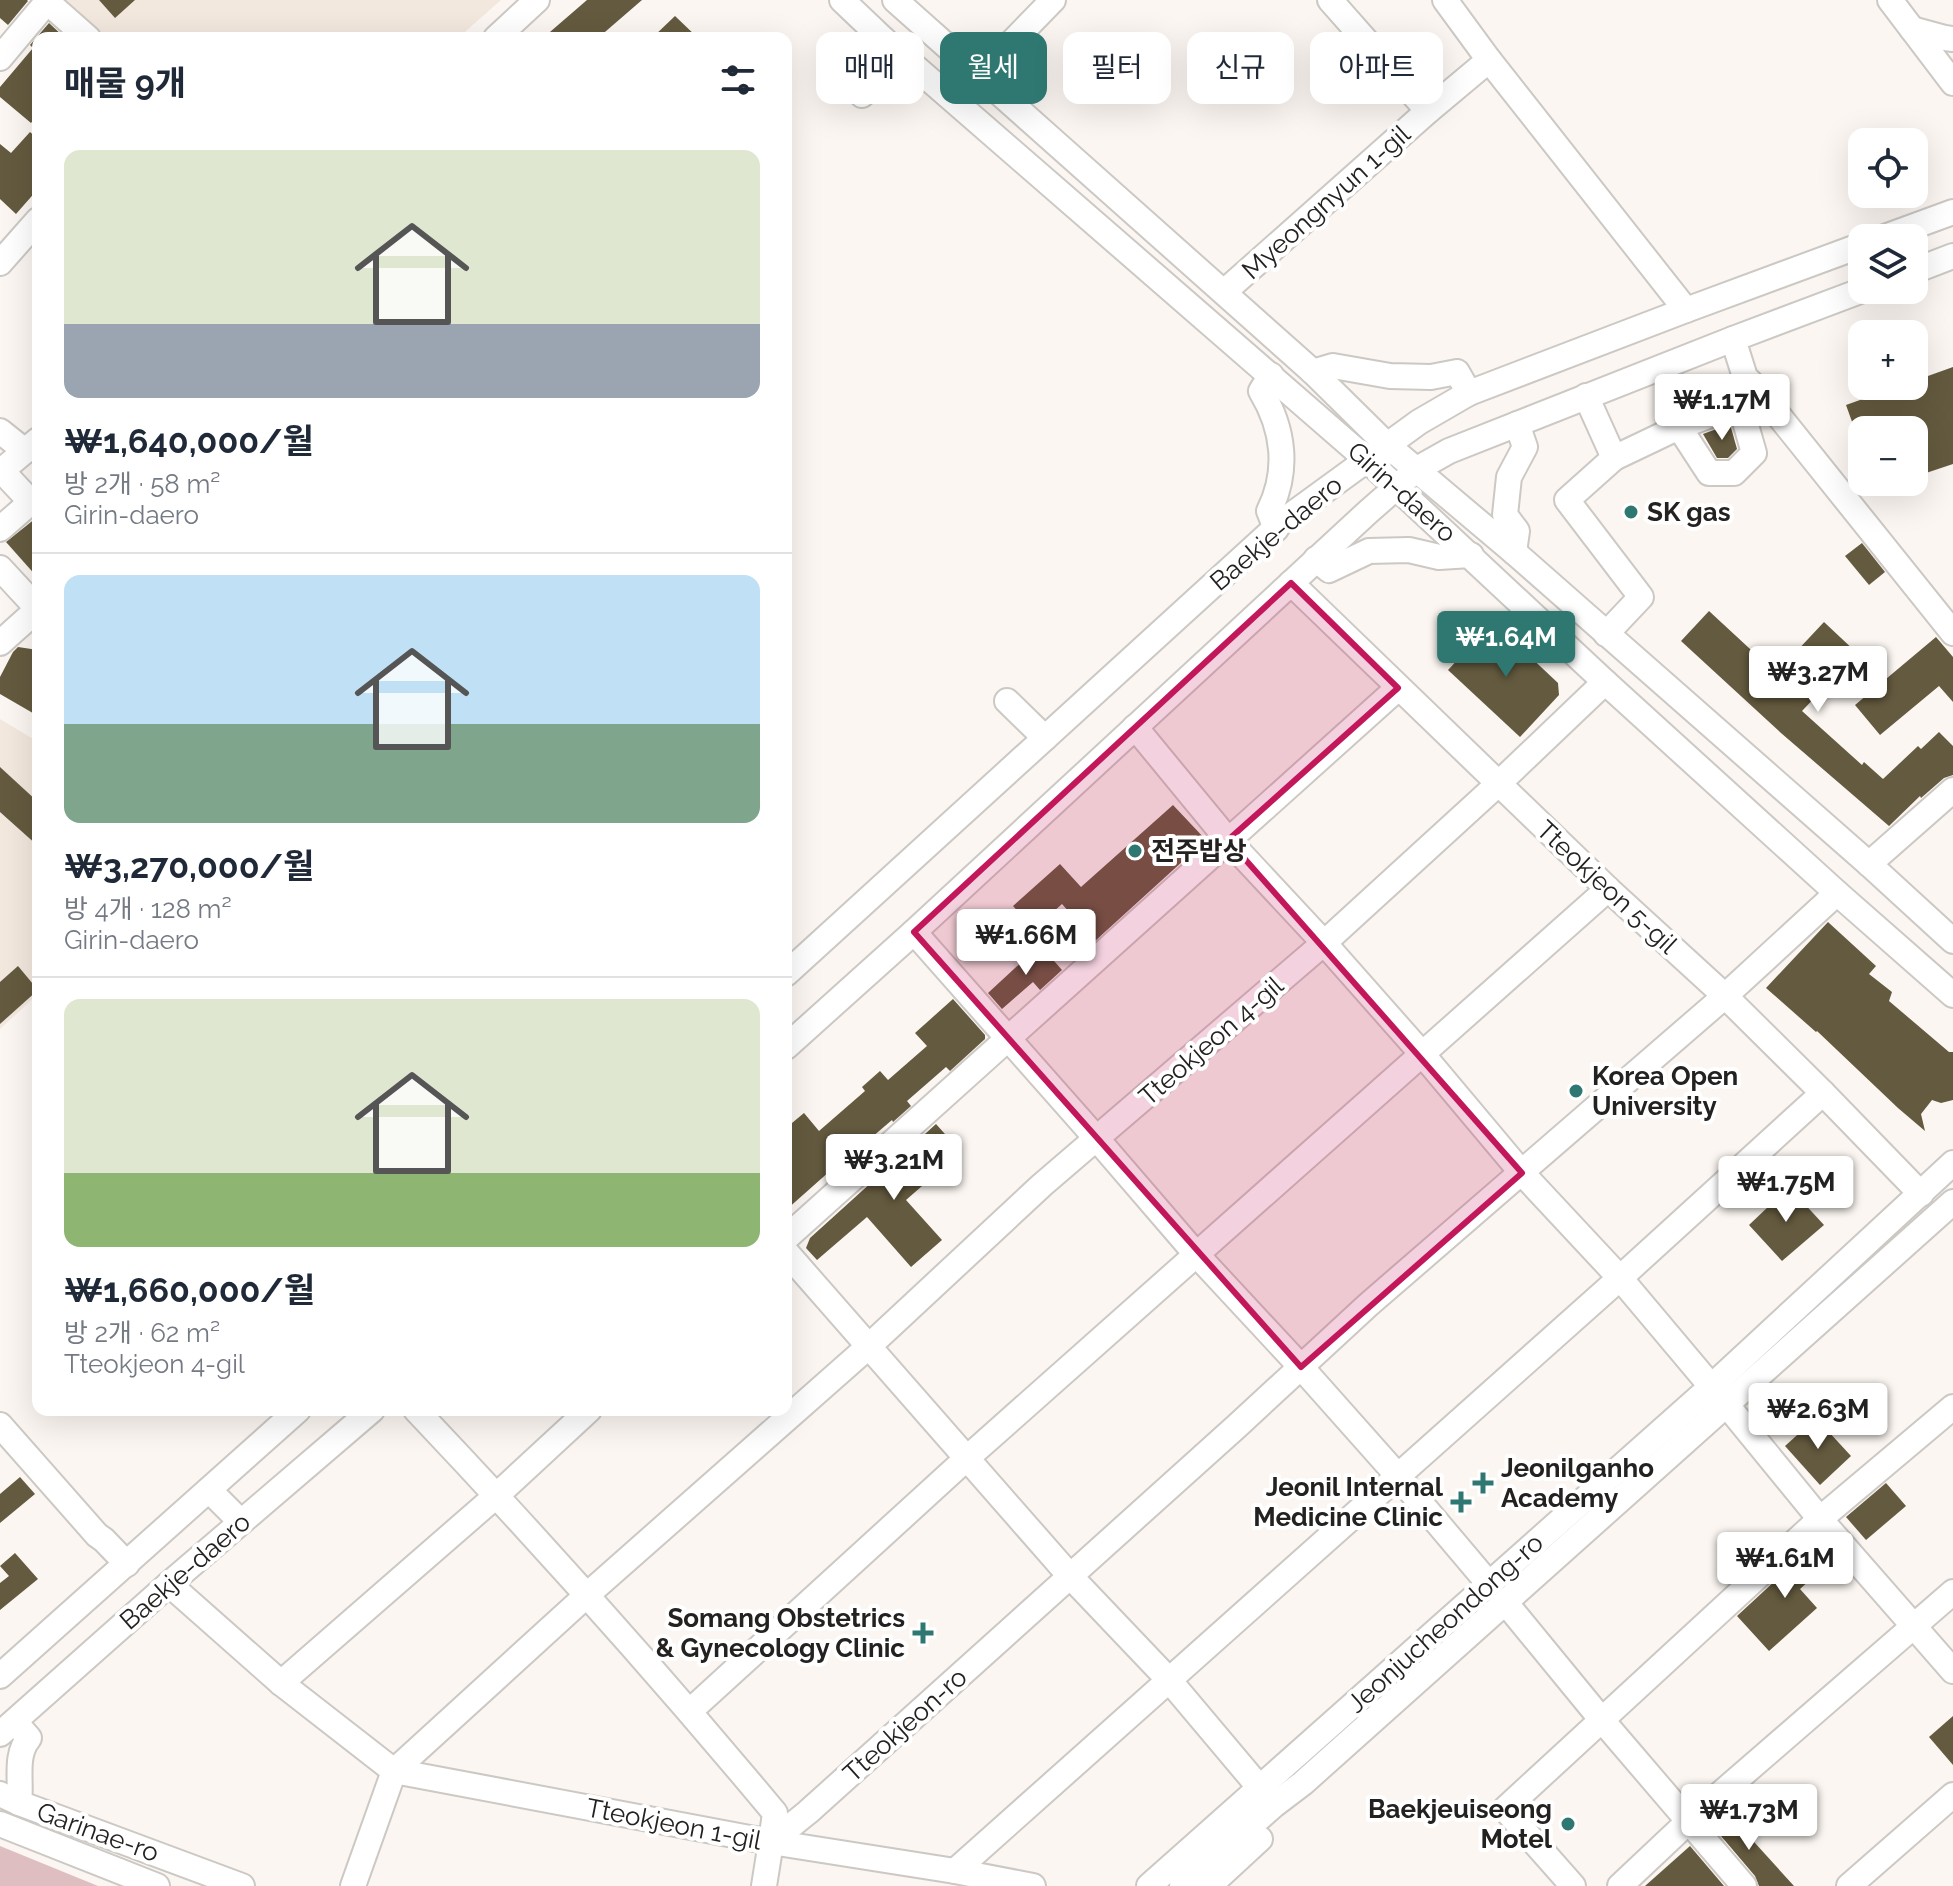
<!DOCTYPE html>
<html lang="ko">
<head>
<meta charset="utf-8">
<style>
	body { margin:0; font-family:Raleway,"Noto Sans KR",sans-serif; background:#f6f6f7; color:#1f2937; height:100vh; display:flex; flex-direction:column; font-size:30px; white-space:nowrap }
	* { box-sizing:border-box; margin:0 }
	p { font-size:26px; color:#747a83 }
	.icon { flex:none; width:44px; height:44px; fill:none; stroke:currentColor; stroke-width:2; stroke-linecap:round; stroke-linejoin:round }
	.map { position:relative; flex:1; overflow:hidden }
	.sheet { position:absolute; left:32px; top:32px; width:760px; height:1384px; display:flex; flex-direction:column; background:#fff; border-radius:16px; box-shadow:0 8px 32px #0002 }
	.sheet>* { flex:none }
	.top-card { position:absolute; left:816px; top:32px; width:760px; height:72px; display:flex; gap:16px }
	.fabs { position:absolute; left:1848px; top:128px; display:grid; gap:16px }
	.fabs a { display:grid; place-items:center; width:80px; height:80px; border-radius:16px; background:#fff; box-shadow:0 8px 32px #0002; font-size:40px }
	.price { position:absolute; translate:-50% -68px; padding:0 18px; border-radius:8px; background:#fff; color:#222; font-size:26px; line-height:52px; filter:drop-shadow(0 2px 4px #0008) }
	.price::after { content:''; position:absolute; left:50%; top:48px; width:24px; height:18px; margin-left:-12px; background:inherit; clip-path:polygon(0 0,100% 0,50% 100%) }
	.price.current { background:#2f7771; color:#fff }
	ul { padding:0; list-style:none }
	li { display:grid; align-content:center; gap:16px; height:424px; padding:0 32px }
	li+li { border-top:2px solid #e0e1e3 }
	li span { display:grid; place-items:center; height:248px; border-radius:16px; color:#555 }
	li>.icon { margin-inline-start:auto }
	span .icon { width:144px; height:144px; fill:#fffc; stroke-width:1 }
	li b { font-size:34px }
	h2 { display:flex; justify-content:space-between; align-items:center; height:96px; padding:0 32px; font-size:34px }
	.pill { padding:0 28px; border-radius:16px; background:#fff; box-shadow:0 8px 32px #0002; font-size:28px; line-height:72px }
	.pill.current { background:#2f7771; color:#fff }
	.map>svg:first-child { display:block }
	.built { fill:#f3e8de }
	.green { fill:#debec0 }
	.building { fill:#645a3f }
	.lines { fill:none; stroke-linecap:round; stroke-linejoin:round }
	.minor-casing { stroke:#ccc8c4; stroke-width:28 }
	.minor { stroke:#fff; stroke-width:24 }
	.marked { fill:#c2185b; fill-opacity:0.2; stroke:#c2185b; stroke-width:6; stroke-linejoin:round }
	.poi-dot { fill:#2f7771; stroke:#fff; stroke-width:3 }
	.labels { text-anchor:middle; stroke-width:8; stroke-linejoin:round; paint-order:stroke }
	.street-label { font-size:26px; fill:#242220; stroke:#fff }
	.poi-label { font-size:26px; font-weight:bold; fill:#242220; stroke:#fff; text-anchor:start }
</style>
</head>
<body>
<div class="map">
<svg width="1953" height="1886" viewBox="0 0 1953 1886">
	<rect width="100%" height="100%" fill="#fbf6f1"/>
	<g class="built">
		<path d="M 65,0 L 501,0 L 458,38 L 107,38 Z"/>
		<path d="M 0,719 L 38,742 L 38,994 L 0,1029 Z"/>
	</g>
	<path class="green" d="M 0,1846 L 98,1886 L 0,1886 Z"/>
	<g class="building">
		<path d="M 0,0 L 27,0 L 28,1 L 8,25 L 0,18 Z"/>
		<path d="M 99,0 L 135,0 L 115,18 Z"/>
		<path d="M 587,0 L 642,0 L 598,38 L 543,38 Z"/>
		<path d="M 675,16 L 698,38 L 652,38 Z"/>
		<path d="M 49,23 L 65,38 L 38,38 L 38,114 L 31,123 L 0,97 L 0,87 L 33,48 L 30,45 Z"/>
		<path d="M 30,132 L 38,139 L 38,189 L 16,214 L 0,199 L 0,144 L 11,153 Z"/>
		<path d="M 1953,367 L 1953,464 L 1914,477 L 1914,430 L 1855,430 L 1846,405 L 1899,386 L 1914,386 L 1914,381 Z"/>
		<path d="M 1730,424 L 1737,449 L 1728,458 L 1717,458 L 1703,434 Z"/>
		<path d="M 36,518 L 38,518 L 38,578 L 6,542 Z"/>
		<path d="M 1862,543 L 1885,572 L 1869,585 L 1845,556 Z"/>
		<path d="M 1709,611 L 1776,673 L 1824,622 L 1857,653 L 1802,711 L 1862,765 L 1864,762 L 1883,779 L 1918,746 L 1921,749 L 1939,732 L 1953,746 L 1953,775 L 1944,778 L 1921,798 L 1920,796 L 1889,826 L 1781,733 L 1681,641 Z"/>
		<path d="M 1493,622 L 1558,683 L 1559,695 L 1520,737 L 1448,670 Z"/>
		<path d="M 1936,637 L 1953,657 L 1953,702 L 1939,686 L 1880,735 L 1855,705 Z"/>
		<path d="M 18,647 L 38,650 L 38,716 L 0,694 L 0,677 L 13,652 Z"/>
		<path d="M 0,767 L 38,802 L 38,846 L 0,812 Z"/>
		<path d="M 1173,805 L 1206,840 L 1095,941 L 1062,904 L 1034,929 L 1013,906 L 1060,864 L 1081,887 Z"/>
		<path d="M 1828,922 L 1876,966 L 1869,974 L 1892,992 L 1889,1001 L 1949,1052 L 1953,1052 L 1953,1100 L 1941,1103 L 1932,1100 L 1921,1114 L 1925,1131 L 1898,1108 L 1817,1031 L 1816,1032 L 1766,988 Z"/>
		<path d="M 1040,945 L 1062,970 L 1040,990 L 1033,982 L 1002,1009 L 988,993 Z"/>
		<path d="M 18,966 L 38,990 L 0,1024 L 0,982 Z"/>
		<path d="M 953,999 L 985,1035 L 985,1039 L 950,1071 L 946,1067 L 907,1101 L 911,1106 L 893,1122 L 892,1120 L 858,1149 L 857,1147 L 786,1210 L 786,1128 L 804,1113 L 819,1131 L 865,1091 L 862,1087 L 880,1071 L 888,1080 L 927,1046 L 915,1033 Z"/>
		<path d="M 936,1124 L 961,1152 L 906,1200 L 942,1240 L 911,1267 L 867,1217 L 817,1260 L 806,1248 L 810,1238 Z"/>
		<path d="M 1789,1187 L 1824,1225 L 1782,1261 L 1749,1225 Z"/>
		<path d="M 1816,1418 L 1851,1456 L 1820,1485 L 1785,1446 Z"/>
		<path d="M 20,1477 L 35,1494 L 0,1523 L 0,1494 Z"/>
		<path d="M 1886,1483 L 1906,1506 L 1866,1540 L 1846,1517 Z"/>
		<path d="M 1819,1540 L 1834,1558 L 1800,1589 L 1817,1608 L 1769,1651 L 1737,1616 Z"/>
		<path d="M 15,1553 L 38,1579 L 0,1610 L 0,1583 L 9,1576 L 0,1566 Z"/>
		<path d="M 1953,1716 L 1953,1765 L 1929,1737 Z"/>
		<path d="M 1725,1810 L 1794,1886 L 1759,1886 L 1755,1876 L 1710,1823 Z"/>
		<path d="M 1690,1846 L 1724,1886 L 1645,1886 Z"/>
	</g>
	<g class="lines">
		<g class="minor-casing">
			<g id="minor">
				<path d="M 45,0 L 88,38"/>
				<path d="M 842,0 L 884,40 L 1366,459 L 1605,682 L 1837,893 L 1953,995"/>
				<path d="M 895,0 L 1313,372 L 1387,445 L 1514,552 L 1869,864 L 1953,941"/>
				<path d="M 1330,0 L 1428,111"/>
				<path d="M 1445,0 L 1489,60 L 1686,310"/>
				<path d="M 1890,0 L 1953,83"/>
				<path d="M 1912,29 L 1945,38 L 1953,39"/>
				<path d="M 496,38 L 537,0"/>
				<path d="M 0,58 L 47,2"/>
				<path d="M 980,75 L 1053,0"/>
				<path d="M 843,78 L 884,40"/>
				<path d="M 862,95 L 903,55"/>
				<path d="M 1882,238 L 1953,212"/>
				<path d="M 0,263 L 38,220"/>
				<path d="M 1914,271 L 1953,256"/>
				<path d="M 1224,292 L 1428,111 L 1489,60"/>
				<path d="M 1733,339 L 1745,377 L 1759,391 L 1953,633"/>
				<path d="M 1313,372 L 1333,366 L 1390,376 L 1431,377 L 1457,372 L 1469,393"/>
				<path d="M 1271,375 L 1261,391 C 1284,429 1289,471 1269,511 L 1276,529"/>
				<path d="M 1586,396 L 1614,458"/>
				<path d="M 1679,427 L 1740,404 L 1753,395"/>
				<path d="M 0,431 L 25,451"/>
				<path d="M 2,471 L 31,502 L 38,503"/>
				<path d="M 0,472 L 38,440"/>
				<path d="M 0,529 L 31,502"/>
				<path d="M 1514,552 L 1517,531 L 1505,515 L 1509,477 L 1525,447 L 1517,424"/>
				<path d="M 1316,559 L 1329,570 L 1369,551 L 1409,550 L 1439,557 L 1471,555"/>
				<path d="M 0,568 L 38,609 L 0,643"/>
				<path d="M 1291,583 L 1608,889 L 1725,996 L 1823,1093 L 1921,1194"/>
				<path d="M 1606,634 L 1641,597 L 1567,500 L 1614,458 L 1679,427 L 1709,473 L 1734,473 L 1754,453 L 1740,404"/>
				<path d="M 1007,701 L 1045,738"/>
				<path d="M 1135,727 L 1228,840 L 1324,943 L 1423,1055 L 1522,1173 L 1620,1278 L 1726,1404 L 1820,1519 L 1953,1671"/>
				<path d="M 1869,864 L 1953,790"/>
				<path d="M 914,932 L 1097,1139 L 1196,1254 L 1301,1367 L 1397,1475 L 1489,1584"/>
				<path d="M 786,974 L 1283,521 L 1419,422 L 1469,393 L 1686,310 L 1862,245"/>
				<path d="M 786,1047 L 914,932 L 1368,512 L 1417,469 L 1449,451 L 1733,339 L 1863,290"/>
				<path d="M 786,1238 L 1398,688"/>
				<path d="M 786,1252 L 1070,1576 L 1169,1680 L 1270,1800"/>
				<path d="M 416,1410 C 540,1541 660,1675 775,1813 L 771,1842"/>
				<path d="M 0,1425 L 97,1535 L 104,1540 L 127,1564"/>
				<path d="M 209,1490 L 241,1522"/>
				<path d="M 169,1584 L 281,1683 L 394,1771 L 771,1842 L 955,1871 L 1033,1886"/>
				<path d="M 1505,1602 L 1601,1719 L 1744,1886"/>
				<path d="M 0,1676 L 298,1410"/>
				<path d="M 281,1683 L 497,1495 L 589,1410"/>
				<path d="M 690,1711 L 966,1459 L 1608,889"/>
				<path d="M 15,1722 L 29,1738 C 14,1756 22,1781 19,1803"/>
				<path d="M 0,1734 L 169,1584 L 372,1410"/>
				<path d="M 0,1794 L 19,1803 L 242,1886"/>
				<path d="M 0,1824 L 157,1886"/>
				<path d="M 955,1871 L 1620,1278 L 1823,1093"/>
				<path d="M 353,1886 L 394,1771 L 587,1595 L 868,1347 L 1042,1185 L 1324,943 L 1498,784 L 1605,682"/>
				<path d="M 764,1886 L 771,1842 L 808,1812 L 1237,1426 L 1368,1305 L 1725,996 L 1837,893"/>
				<path d="M 1149,1886 L 1712,1386 L 1953,1163"/>
				<path d="M 1182,1886 L 1274,1805 L 1303,1783 L 1953,1202"/>
				<path d="M 1209,1886 L 1260,1839"/>
				<path d="M 1573,1886 L 1505,1809 L 1820,1519 L 1953,1407"/>
				<path d="M 1620,1886 L 1689,1821 L 1953,1592"/>
				<path d="M 1849,1886 L 1953,1795"/>
			</g>
		</g>
		<use href="#minor" class="minor"/>
	</g>
	<path class="marked" d="M 1291,583 L 1398,688 L 1228,840 L 1522,1173 L 1301,1367 L 914,932 Z"/>
	<g class="poi-dot">
		<circle cx="1631" cy="512" r="8"/>
		<circle cx="1135" cy="851" r="8"/>
		<circle cx="1576" cy="1091" r="8"/>
		<path d="M1479 1471h8v8h8v8h-8v8h-8v-8h-8v-8h8z"/>
		<path d="M1457 1490h8v8h8v8h-8v8h-8v-8h-8v-8h8z"/>
		<path d="M919 1621h8v8h8v8h-8v8h-8v-8h-8v-8h8z"/>
		<circle cx="1568" cy="1824" r="8"/>
	</g>
	<g class="labels">
		<g class="street-label">
			<text transform="translate(1326 202) rotate(-42)" y="9">Myeongnyun 1-gil</text>
			<text transform="translate(1402 492) rotate(42)" y="9">Girin-daero</text>
			<text transform="translate(1276 533) rotate(-40)" y="9">Baekje-daero</text>
			<text transform="translate(1607 887) rotate(43)" y="9">Tteokjeon 5-gil</text>
			<text transform="translate(1211 1041) rotate(-41)" y="9">Tteokjeon 4-gil</text>
			<text transform="translate(185 1571) rotate(-41)" y="9">Baekje-daero</text>
			<text transform="translate(1445 1623) rotate(-42)" y="9">Jeonjucheondong-ro</text>
			<text transform="translate(905 1725) rotate(-42)" y="9">Tteokjeon-ro</text>
			<text transform="translate(674 1824) rotate(11)" y="9">Tteokjeon 1-gil</text>
			<text transform="translate(98 1832) rotate(20)" y="9">Garinae-ro</text>
		</g>
		<g class="poi-label">
			<text x="1647" y="521">SK gas</text>
			<text x="1151" y="860">전주밥상</text>
			<text x="1592" y="1085">Korea Open<tspan x="1592" dy="30">University</tspan></text>
			<text x="1501" y="1477">Jeonilganho<tspan x="1501" dy="30">Academy</tspan></text>
			<text x="1443" y="1496" text-anchor="end">Jeonil Internal<tspan x="1443" dy="30">Medicine Clinic</tspan></text>
			<text x="905" y="1627" text-anchor="end">Somang Obstetrics<tspan x="905" dy="30">&amp; Gynecology Clinic</tspan></text>
			<text x="1552" y="1818" text-anchor="end">Baekjeuiseong<tspan x="1552" dy="30">Motel</tspan></text>
		</g>
	</g>
</svg>
<div class="fabs">
<a><svg class="icon" aria-label="locate" viewBox="0 0 24 24"><circle cx="12" cy="12" r="6"/><path d="M12 2v4M12 18v4M2 12h4M18 12h4"/></svg></a>
<a><svg class="icon" aria-label="layers" viewBox="0 0 24 24"><path d="M12 4l9 5-9 5-9-5zM3 14l9 5 9-5"/></svg></a>
<a>+</a>
<a>−</a>
</div>
<b class="price" style="left:1722px;top:442px">₩1.17M</b>
<b class="price current" style="left:1506px;top:679px">₩1.64M</b>
<b class="price" style="left:1818px;top:714px">₩3.27M</b>
<b class="price" style="left:1026px;top:977px">₩1.66M</b>
<b class="price" style="left:894px;top:1202px">₩3.21M</b>
<b class="price" style="left:1786px;top:1224px">₩1.75M</b>
<b class="price" style="left:1818px;top:1451px">₩2.63M</b>
<b class="price" style="left:1785px;top:1600px">₩1.61M</b>
<b class="price" style="left:1749px;top:1852px">₩1.73M</b>
<div class="top-card">
<a class="pill">매매</a>
<a class="pill current">월세</a>
<a class="pill">필터</a>
<a class="pill">신규</a>
<a class="pill">아파트</a>
</div>
<section class="sheet">
<h2>매물 9개<svg class="icon" aria-label="filters" viewBox="0 0 24 24"><path d="M4 7h16M4 17h16"/><circle cx="9" cy="7" r="2"/><circle cx="15" cy="17" r="2"/></svg></h2>
<ul>
<li><span style="background:linear-gradient(#dfe7d0 70%,#9aa5b1 0)"><svg class="icon" aria-label="home" viewBox="0 0 24 24"><path d="M3 11l9-7 9 7M6 9v11h12V9"/></svg></span><div><b>₩1,640,000/월</b><p>방 2개 · 58 m²</p><p>Girin-daero</p></div></li>
<li><span style="background:linear-gradient(#bfe0f5 60%,#7fa58c 0)"><svg class="icon" aria-label="home" viewBox="0 0 24 24"><path d="M3 11l9-7 9 7M6 9v11h12V9"/></svg></span><div><b>₩3,270,000/월</b><p>방 4개 · 128 m²</p><p>Girin-daero</p></div></li>
<li><span style="background:linear-gradient(#dfe7d0 70%,#8fb573 0)"><svg class="icon" aria-label="home" viewBox="0 0 24 24"><path d="M3 11l9-7 9 7M6 9v11h12V9"/></svg></span><div><b>₩1,660,000/월</b><p>방 2개 · 62 m²</p><p>Tteokjeon 4-gil</p></div></li>
</ul>
</section>
</div>
</body>
</html>
